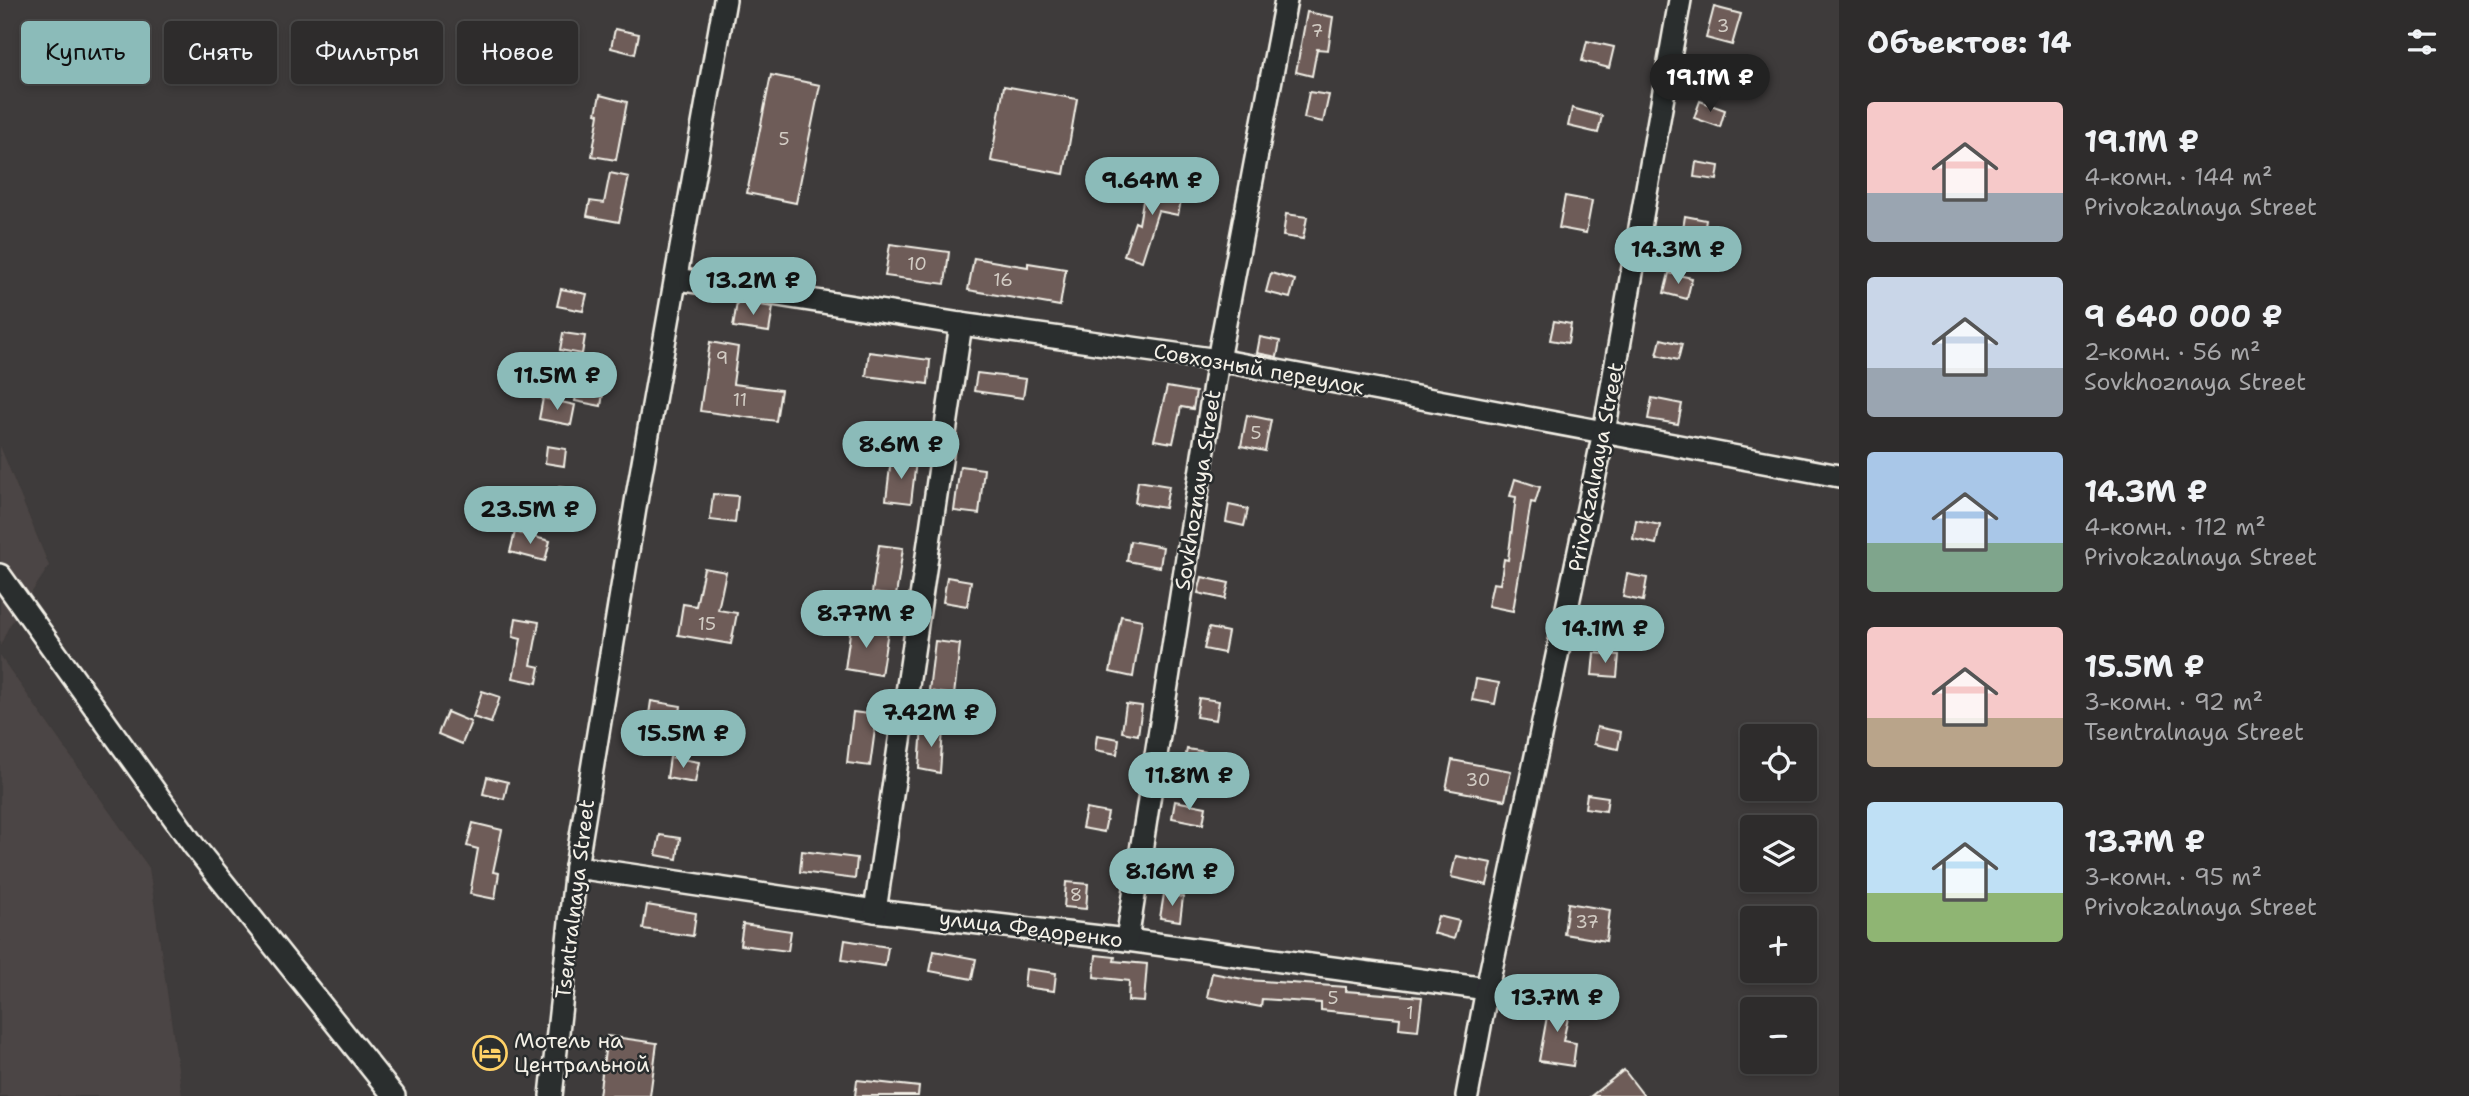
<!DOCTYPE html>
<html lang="ru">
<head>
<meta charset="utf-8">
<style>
	body { margin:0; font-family:"Shantell Sans",sans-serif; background:#363434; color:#f1f3f6; height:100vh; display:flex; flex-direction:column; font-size:26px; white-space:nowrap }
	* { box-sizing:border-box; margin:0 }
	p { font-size:23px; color:#a7a7a9 }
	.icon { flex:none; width:38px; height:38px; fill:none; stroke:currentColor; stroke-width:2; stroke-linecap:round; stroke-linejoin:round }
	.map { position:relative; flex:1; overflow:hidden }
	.details { display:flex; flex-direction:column; background:#2e2c2c; width:630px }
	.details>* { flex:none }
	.top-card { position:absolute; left:21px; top:21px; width:665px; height:63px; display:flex; gap:14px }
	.controls { position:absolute; left:1740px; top:724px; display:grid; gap:14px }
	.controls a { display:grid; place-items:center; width:77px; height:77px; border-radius:7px; background:#2e2c2c; box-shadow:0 4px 10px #0003,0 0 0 2px #494848; font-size:35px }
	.price { position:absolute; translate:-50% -60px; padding:0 16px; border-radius:24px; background:#8bbbb9; color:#111; font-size:23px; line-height:46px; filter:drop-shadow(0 2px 4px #0008) }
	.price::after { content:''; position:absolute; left:50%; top:42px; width:21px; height:16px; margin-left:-10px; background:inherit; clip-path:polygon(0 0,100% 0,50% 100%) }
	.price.on { background:#222; color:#fff }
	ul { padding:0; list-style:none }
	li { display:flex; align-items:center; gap:21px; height:175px; padding:0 28px }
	li span { display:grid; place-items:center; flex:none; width:196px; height:140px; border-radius:7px; color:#555 }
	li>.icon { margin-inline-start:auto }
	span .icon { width:84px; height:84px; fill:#fffc; stroke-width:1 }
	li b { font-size:30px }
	h2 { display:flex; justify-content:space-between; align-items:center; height:84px; padding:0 28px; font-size:30px }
	.tag { padding:0 24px; border-radius:7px; background:#2e2c2c; box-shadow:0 4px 10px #0003,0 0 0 2px #494848; font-size:24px; line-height:63px }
	.tag.on { background:#8bbbb9; color:#111 }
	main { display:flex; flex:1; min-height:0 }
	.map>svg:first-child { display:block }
	.built { fill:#4c4544 }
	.building { fill:#6e5c59; stroke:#f4f1e8; stroke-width:2 }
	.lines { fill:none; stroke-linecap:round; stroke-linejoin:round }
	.minor-casing { stroke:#f4f1e8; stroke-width:26 }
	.minor { stroke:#2a2d2e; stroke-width:21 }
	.labels { text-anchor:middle; stroke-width:5; stroke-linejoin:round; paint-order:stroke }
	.number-label { font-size:18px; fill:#d2ccc4 }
	.street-label { font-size:21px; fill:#f4f1e8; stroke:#2a2d2e }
	.poi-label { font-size:21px; fill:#f4f1e8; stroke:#2a2d2e; text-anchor:start }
</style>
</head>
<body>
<main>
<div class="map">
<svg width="1839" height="1096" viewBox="0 0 1839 1096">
	<rect width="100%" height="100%" fill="#3e3b3b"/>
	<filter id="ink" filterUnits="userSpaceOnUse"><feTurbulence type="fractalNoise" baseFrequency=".0143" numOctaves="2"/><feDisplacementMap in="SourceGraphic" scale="14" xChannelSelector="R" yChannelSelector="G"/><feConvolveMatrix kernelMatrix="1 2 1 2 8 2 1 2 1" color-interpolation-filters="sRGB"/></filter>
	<g filter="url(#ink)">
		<g class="built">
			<path d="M 0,446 L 49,566 L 8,628 L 0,646 Z"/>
			<path d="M 0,656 L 149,868 L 182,1096 L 0,1096 Z"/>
		</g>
		<g class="building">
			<path d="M 1714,7 L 1741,14 L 1732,45 L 1706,38 Z"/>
			<path d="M 1307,12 L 1333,17 L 1328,50 L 1317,49 L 1312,76 L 1296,72 Z"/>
			<path d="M 615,29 L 639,34 L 635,54 L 611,48 Z"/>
			<path d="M 1587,41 L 1614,47 L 1609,68 L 1582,61 Z"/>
			<path d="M 1711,66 L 1735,70 L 1732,86 L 1709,81 Z"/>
			<path d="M 771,75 L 820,85 L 796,203 L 747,193 Z"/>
			<path d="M 1004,86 L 1077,99 L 1064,174 L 991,161 Z"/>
			<path d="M 1309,92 L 1329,95 L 1323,122 L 1304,118 Z"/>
			<path d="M 600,95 L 627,102 L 616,160 L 592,156 L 599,114 L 596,113 Z"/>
			<path d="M 1700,101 L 1725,110 L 1720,127 L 1694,118 Z"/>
			<path d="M 1572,108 L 1602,116 L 1598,133 L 1568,126 Z"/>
			<path d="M 1696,162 L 1719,166 L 1717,180 L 1694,177 Z"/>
			<path d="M 610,173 L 629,177 L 619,222 L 587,216 L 590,201 L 604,203 Z"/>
			<path d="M 1146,184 L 1183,190 L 1178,215 L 1158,211 L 1142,261 L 1124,255 L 1135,222 L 1139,224 Z"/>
			<path d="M 1565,196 L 1592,201 L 1586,233 L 1559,228 Z"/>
			<path d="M 1286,214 L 1307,217 L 1303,239 L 1283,236 Z"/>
			<path d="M 1685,216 L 1706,220 L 1704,233 L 1683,229 Z"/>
			<path d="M 890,244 L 949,252 L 945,284 L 885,276 Z"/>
			<path d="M 974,258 L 1028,267 L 1028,263 L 1066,269 L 1060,306 L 968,290 Z"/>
			<path d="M 1271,273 L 1295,280 L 1290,298 L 1266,292 Z"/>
			<path d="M 1669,273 L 1692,278 L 1687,299 L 1664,293 Z"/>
			<path d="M 561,289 L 587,294 L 583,311 L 557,306 Z"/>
			<path d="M 737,302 L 773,307 L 769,332 L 733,327 Z"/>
			<path d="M 1554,321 L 1571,324 L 1568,343 L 1550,340 Z"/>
			<path d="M 563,333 L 585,336 L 582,354 L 560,350 Z"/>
			<path d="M 1260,337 L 1280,341 L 1277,357 L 1257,353 Z"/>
			<path d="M 1661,339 L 1682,344 L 1678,360 L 1657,355 Z"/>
			<path d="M 710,342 L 738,347 L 733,384 L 781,390 L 776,421 L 700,411 Z"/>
			<path d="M 869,352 L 930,360 L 928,384 L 866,376 Z"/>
			<path d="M 977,373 L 1026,379 L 1023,398 L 974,391 Z"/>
			<path d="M 579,382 L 604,387 L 601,406 L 575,401 Z"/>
			<path d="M 1167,387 L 1196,392 L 1193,409 L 1181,407 L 1173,443 L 1154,440 Z"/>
			<path d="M 543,398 L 575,405 L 571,425 L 539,419 Z"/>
			<path d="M 1652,398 L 1682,404 L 1678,424 L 1648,419 Z"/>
			<path d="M 1247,415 L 1271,420 L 1265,451 L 1241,446 Z"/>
			<path d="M 547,446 L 566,449 L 564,466 L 545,463 Z"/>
			<path d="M 891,459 L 916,461 L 911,503 L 886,500 Z"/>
			<path d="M 960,466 L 984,469 L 979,514 L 954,511 Z"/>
			<path d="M 1515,479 L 1540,487 L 1535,503 L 1531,502 L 1513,611 L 1488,606 L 1493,583 L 1500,584 L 1504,559 L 1508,560 L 1516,497 L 1510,496 Z"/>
			<path d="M 1138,481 L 1169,486 L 1165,508 L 1135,503 Z"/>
			<path d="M 559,487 L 579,490 L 576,509 L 555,506 Z"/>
			<path d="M 713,494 L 738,496 L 735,523 L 710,520 Z"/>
			<path d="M 1229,505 L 1248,509 L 1244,526 L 1226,522 Z"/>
			<path d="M 1636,520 L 1660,525 L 1656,544 L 1633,539 Z"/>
			<path d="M 515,532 L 550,541 L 545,561 L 510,552 Z"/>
			<path d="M 1130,541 L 1163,547 L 1160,567 L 1127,561 Z"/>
			<path d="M 879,545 L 903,548 L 896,596 L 872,593 Z"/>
			<path d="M 704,568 L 726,572 L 718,610 L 737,613 L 731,644 L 678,635 L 683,604 L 696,606 Z"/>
			<path d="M 1627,574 L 1647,578 L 1643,601 L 1623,597 Z"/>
			<path d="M 947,577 L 971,581 L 967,606 L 943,602 Z"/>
			<path d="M 1202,577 L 1229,583 L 1225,599 L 1198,593 Z"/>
			<path d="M 1121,616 L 1142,620 L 1133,677 L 1110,672 Z"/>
			<path d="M 516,618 L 539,622 L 531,665 L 540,667 L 537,683 L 513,678 L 521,639 L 513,637 Z"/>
			<path d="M 851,626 L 888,631 L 881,675 L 845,669 Z"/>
			<path d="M 1209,628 L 1228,632 L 1224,653 L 1204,649 Z"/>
			<path d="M 935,641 L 960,644 L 954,695 L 929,691 Z"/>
			<path d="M 1594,653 L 1619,655 L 1617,677 L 1592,675 Z"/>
			<path d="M 1476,679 L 1499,683 L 1495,704 L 1472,700 Z"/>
			<path d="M 482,691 L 500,697 L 491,723 L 473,717 Z"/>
			<path d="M 1199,698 L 1219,701 L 1216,720 L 1196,717 Z"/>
			<path d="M 651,701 L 681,706 L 677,733 L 647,728 Z"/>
			<path d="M 1126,704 L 1142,706 L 1138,735 L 1122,732 Z"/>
			<path d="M 447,712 L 471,722 L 462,744 L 438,734 Z"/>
			<path d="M 853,712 L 877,715 L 870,766 L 847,763 Z"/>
			<path d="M 922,726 L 943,729 L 940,773 L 919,769 Z"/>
			<path d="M 1597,727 L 1621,732 L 1618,749 L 1594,744 Z"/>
			<path d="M 1097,735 L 1119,739 L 1117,754 L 1095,750 Z"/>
			<path d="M 1187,749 L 1207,752 L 1204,767 L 1184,764 Z"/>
			<path d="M 670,757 L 699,762 L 695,783 L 667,778 Z"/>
			<path d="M 1452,760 L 1511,771 L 1505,800 L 1446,789 Z"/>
			<path d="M 487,777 L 508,782 L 504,799 L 483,794 Z"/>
			<path d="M 1587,794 L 1608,797 L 1606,811 L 1585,808 Z"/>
			<path d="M 1175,801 L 1206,807 L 1203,824 L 1172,818 Z"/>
			<path d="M 1086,809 L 1108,813 L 1104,832 L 1082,828 Z"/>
			<path d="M 473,823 L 502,830 L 493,872 L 499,873 L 495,899 L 470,894 L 478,849 L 467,846 Z"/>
			<path d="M 660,835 L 680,838 L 677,859 L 656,855 Z"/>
			<path d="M 802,851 L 857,858 L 855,879 L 800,872 Z"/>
			<path d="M 1456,856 L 1492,863 L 1487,885 L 1451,877 Z"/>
			<path d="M 1066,882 L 1088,884 L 1086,909 L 1064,907 Z"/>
			<path d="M 1164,894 L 1183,897 L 1180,921 L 1160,918 Z"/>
			<path d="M 1568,903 L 1610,910 L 1606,941 L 1564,934 Z"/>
			<path d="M 647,905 L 696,913 L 693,936 L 643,929 Z"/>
			<path d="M 1438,916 L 1459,921 L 1454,939 L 1433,933 Z"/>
			<path d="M 743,924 L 791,931 L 788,951 L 740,945 Z"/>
			<path d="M 845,940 L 888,947 L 885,966 L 842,960 Z"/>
			<path d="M 934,951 L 976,959 L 972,979 L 930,971 Z"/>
			<path d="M 1096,955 L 1115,957 L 1114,961 L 1147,964 L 1144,1002 L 1128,1001 L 1129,981 L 1094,977 Z"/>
			<path d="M 1026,969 L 1056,973 L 1054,991 L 1024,987 Z"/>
			<path d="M 1212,973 L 1248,980 L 1346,987 L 1346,991 L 1422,997 L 1418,1030 L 1399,1028 L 1400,1018 L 1321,1010 L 1321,1003 L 1262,999 L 1261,1007 L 1207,997 Z"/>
			<path d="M 1551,994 L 1572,999 L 1563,1041 L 1576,1043 L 1573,1066 L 1539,1061 Z"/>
			<path d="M 607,1036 L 657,1043 L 650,1096 L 599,1096 Z"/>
			<path d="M 1624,1070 L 1644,1096 L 1591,1096 Z"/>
			<path d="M 857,1080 L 919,1087 L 918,1096 L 855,1096 Z"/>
		</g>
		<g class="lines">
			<g class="minor-casing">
				<g id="minor">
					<path d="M 677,279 L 961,324 L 1218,360 L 1839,476"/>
					<path d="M 0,575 L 194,846 L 394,1096"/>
					<path d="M 576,867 L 875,911 L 1127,940 L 1487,989"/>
					<path d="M 875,911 L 961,324"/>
					<path d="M 1127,940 L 1218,360 L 1286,0"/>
					<path d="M 551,1096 L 576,867 L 637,496 L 725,0"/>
					<path d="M 1467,1096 L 1487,989 L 1604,432 L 1680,0"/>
				</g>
			</g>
			<use href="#minor" class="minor"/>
		</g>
	</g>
	<defs>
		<g id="hotel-ring" transform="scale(1.75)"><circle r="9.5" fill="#2a2d2e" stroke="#ffd166" stroke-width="1.5"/><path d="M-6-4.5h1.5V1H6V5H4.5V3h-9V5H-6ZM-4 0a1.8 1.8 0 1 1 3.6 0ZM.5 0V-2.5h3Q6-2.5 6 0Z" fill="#ffd166"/></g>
	</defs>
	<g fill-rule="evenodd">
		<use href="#hotel-ring" x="490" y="1053"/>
	</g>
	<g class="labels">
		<g class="number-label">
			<text x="1723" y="32">3</text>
			<text x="1317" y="37">7</text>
			<text x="784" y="145">5</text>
			<text x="917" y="270">10</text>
			<text x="1003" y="286">16</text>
			<text x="722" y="364">9</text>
			<text x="740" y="406">11</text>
			<text x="1256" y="439">5</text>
			<text x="707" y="630">15</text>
			<text x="1478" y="786">30</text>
			<text x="1076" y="901">8</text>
			<text x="1587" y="928">37</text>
			<text x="1333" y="1004">5</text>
			<text x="1410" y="1019">1</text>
		</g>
		<g class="street-label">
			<text transform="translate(1259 369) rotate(10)" y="7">Совхозный переулок</text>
			<text transform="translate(1596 467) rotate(-79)" y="7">Privokzalnaya Street</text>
			<text transform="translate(1198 490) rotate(-81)" y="7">Sovkhoznaya Street</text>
			<text transform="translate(575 899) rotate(-83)" y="7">Tsentralnaya Street</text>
			<text transform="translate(1031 929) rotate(7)" y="7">улица Федоренко</text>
		</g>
		<g class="poi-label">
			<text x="514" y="1048">Мотель на<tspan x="514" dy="24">Центральной</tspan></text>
		</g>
	</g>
</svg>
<div class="controls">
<a><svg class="icon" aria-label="locate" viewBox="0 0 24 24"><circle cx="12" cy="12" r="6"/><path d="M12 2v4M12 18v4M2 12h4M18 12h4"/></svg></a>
<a><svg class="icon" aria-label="layers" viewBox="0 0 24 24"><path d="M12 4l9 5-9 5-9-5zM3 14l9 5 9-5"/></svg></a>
<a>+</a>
<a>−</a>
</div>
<b class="price on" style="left:1710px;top:114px">19.1M ₽</b>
<b class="price" style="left:1152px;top:217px">9.64M ₽</b>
<b class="price" style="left:1678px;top:286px">14.3M ₽</b>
<b class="price" style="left:753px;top:317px">13.2M ₽</b>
<b class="price" style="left:557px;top:412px">11.5M ₽</b>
<b class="price" style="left:901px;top:481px">8.6M ₽</b>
<b class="price" style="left:530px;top:546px">23.5M ₽</b>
<b class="price" style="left:866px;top:650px">8.77M ₽</b>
<b class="price" style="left:1605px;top:665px">14.1M ₽</b>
<b class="price" style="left:931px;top:749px">7.42M ₽</b>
<b class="price" style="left:683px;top:770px">15.5M ₽</b>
<b class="price" style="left:1189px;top:812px">11.8M ₽</b>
<b class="price" style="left:1172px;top:908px">8.16M ₽</b>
<b class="price" style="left:1557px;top:1034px">13.7M ₽</b>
<div class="top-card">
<a class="tag on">Купить</a>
<a class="tag">Снять</a>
<a class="tag">Фильтры</a>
<a class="tag">Новое</a>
</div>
</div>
<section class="details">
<h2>Объектов: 14<svg class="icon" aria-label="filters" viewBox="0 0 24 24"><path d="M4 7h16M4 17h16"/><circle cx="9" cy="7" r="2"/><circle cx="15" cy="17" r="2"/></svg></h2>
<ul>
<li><span style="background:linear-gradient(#f6c9c9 65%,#9aa5b1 0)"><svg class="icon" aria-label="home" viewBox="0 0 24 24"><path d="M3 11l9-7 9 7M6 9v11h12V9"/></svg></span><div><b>19.1M ₽</b><p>4-комн. · 144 m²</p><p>Privokzalnaya Street</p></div></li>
<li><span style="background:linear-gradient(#c9d6e8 65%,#9aa5b1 0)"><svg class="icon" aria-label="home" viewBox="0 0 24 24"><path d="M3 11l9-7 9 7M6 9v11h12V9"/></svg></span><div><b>9 640 000 ₽</b><p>2-комн. · 56 m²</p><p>Sovkhoznaya Street</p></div></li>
<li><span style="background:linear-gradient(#a9c7e8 65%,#7fa58c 0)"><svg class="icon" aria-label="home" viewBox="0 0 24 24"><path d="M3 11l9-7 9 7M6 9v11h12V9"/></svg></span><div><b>14.3M ₽</b><p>4-комн. · 112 m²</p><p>Privokzalnaya Street</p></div></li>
<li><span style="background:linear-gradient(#f6c9c9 65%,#b9a48a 0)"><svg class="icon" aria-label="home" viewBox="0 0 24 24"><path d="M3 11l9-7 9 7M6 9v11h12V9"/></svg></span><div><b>15.5M ₽</b><p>3-комн. · 92 m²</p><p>Tsentralnaya Street</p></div></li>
<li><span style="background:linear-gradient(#bfe0f5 65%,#8fb573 0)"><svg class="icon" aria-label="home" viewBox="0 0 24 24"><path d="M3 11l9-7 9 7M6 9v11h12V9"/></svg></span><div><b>13.7M ₽</b><p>3-комн. · 95 m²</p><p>Privokzalnaya Street</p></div></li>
</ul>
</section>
</main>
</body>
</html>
